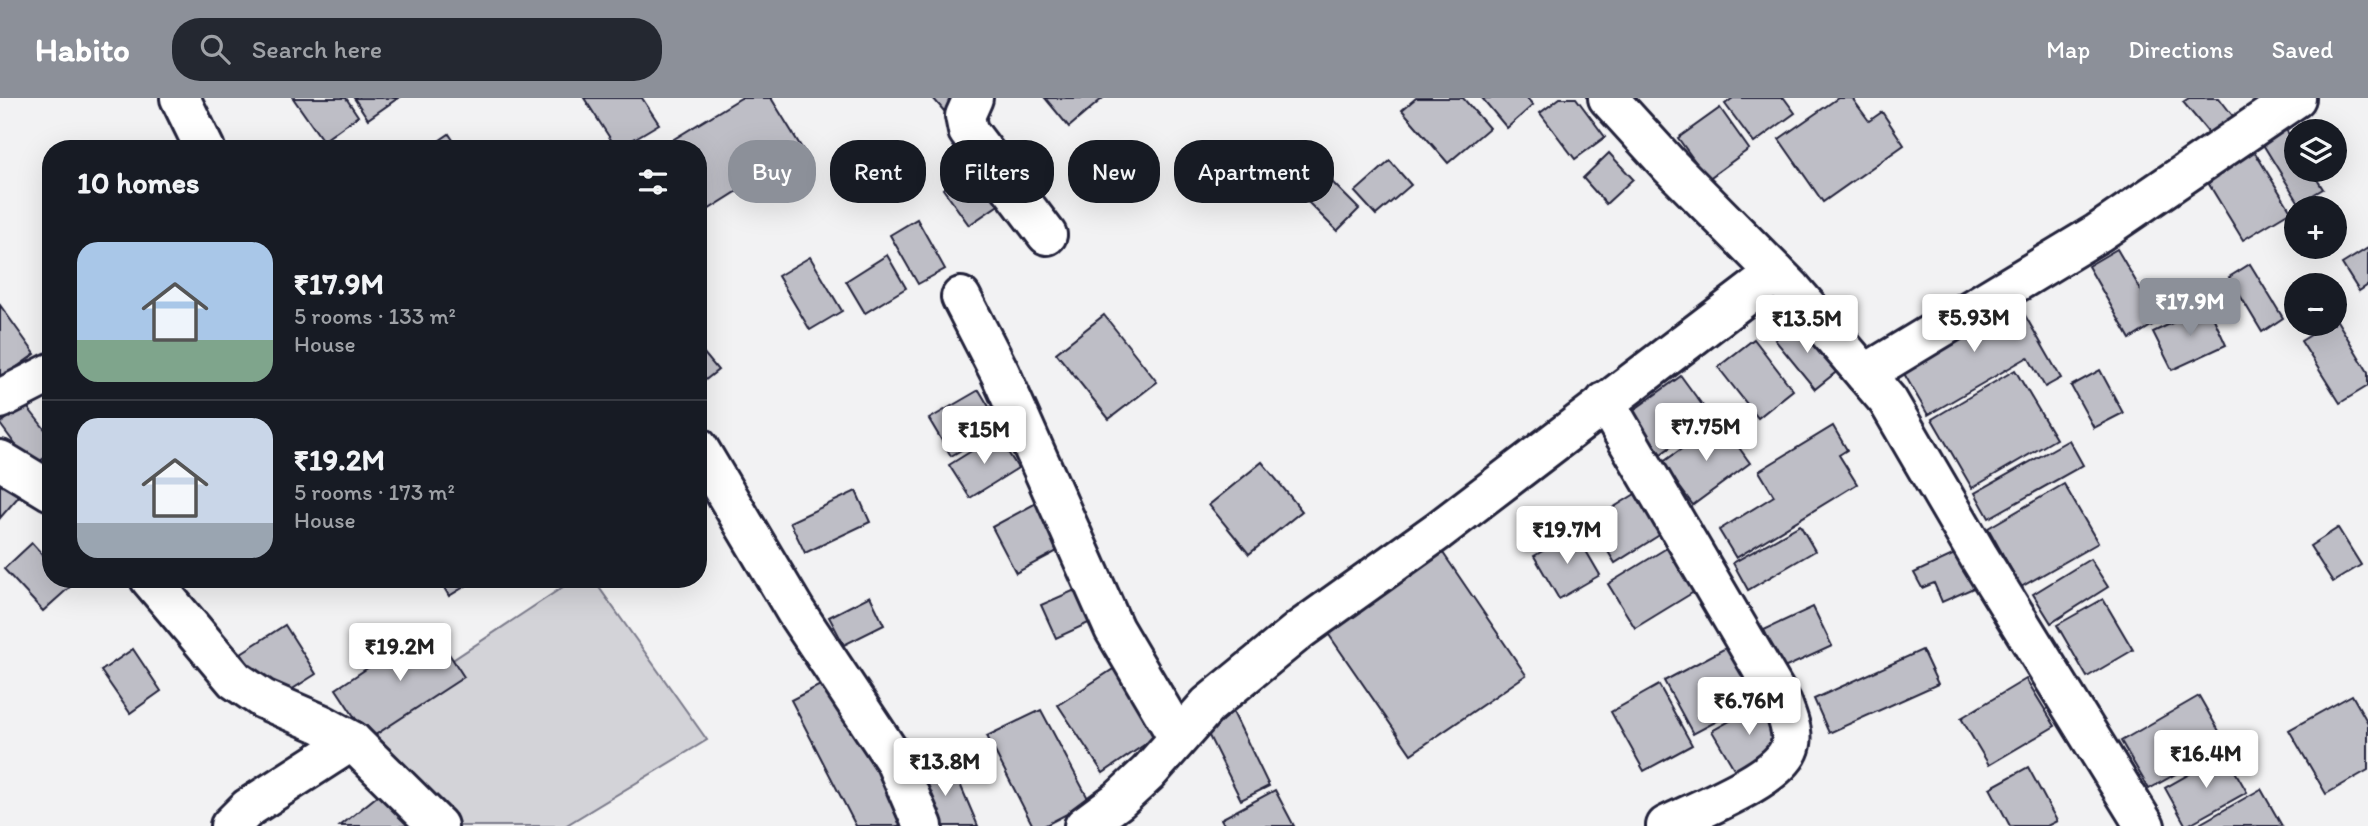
<!DOCTYPE html>
<html lang="en">
<head>
<meta charset="utf-8">
<style>
	body { margin:0; font-family:Itim,sans-serif; background:#242831; color:#f1f3f6; height:100vh; display:flex; flex-direction:column; font-size:26px; white-space:nowrap }
	* { box-sizing:border-box; margin:0 }
	p { font-size:23px; color:#9ea1a6 }
	.icon { flex:none; width:38px; height:38px; fill:none; stroke:currentColor; stroke-width:2; stroke-linecap:round; stroke-linejoin:round }
	.map { position:relative; flex:1; overflow:hidden }
	.drawer { position:absolute; left:42px; top:42px; width:665px; height:448px; display:flex; flex-direction:column; background:#171b24; border-radius:28px; box-shadow:0 7px 28px #0002 }
	.drawer>* { flex:none }
	.top-card { position:absolute; left:728px; top:42px; width:665px; height:63px; display:flex; gap:14px }
	.tools { position:absolute; left:2284px; top:21px; display:grid; gap:14px }
	.tools a { display:grid; place-items:center; width:63px; height:63px; border-radius:50%; background:#171b24; box-shadow:0 7px 28px #0002; font-size:35px }
	.price { position:absolute; translate:-50% -60px; padding:0 16px; border-radius:7px; background:#fff; color:#222; font-size:23px; line-height:46px; filter:drop-shadow(0 2px 4px #0008) }
	.price::after { content:''; position:absolute; left:50%; top:42px; width:21px; height:16px; margin-left:-10px; background:inherit; clip-path:polygon(0 0,100% 0,50% 100%) }
	.price.active { background:#8c9099; color:#fff }
	ul { padding:0; list-style:none }
	li { display:flex; align-items:center; gap:21px; height:175px; padding:0 35px }
	li+li { border-top:2px solid #363941 }
	li span { display:grid; place-items:center; flex:none; width:196px; height:140px; border-radius:21px; color:#555 }
	li>.icon { margin-inline-start:auto }
	span .icon { width:84px; height:84px; fill:#fffc; stroke-width:1 }
	li b { font-size:30px }
	h2 { display:flex; justify-content:space-between; align-items:center; height:84px; padding:0 35px; font-size:30px }
	.pill { padding:0 24px; border-radius:28px; background:#171b24; box-shadow:0 7px 28px #0002; font-size:24px; line-height:63px }
	.pill.active { background:#8c9099; color:#fff }
	header { display:flex; align-items:center; gap:42px; box-sizing:border-box; height:98px; padding:0 35px; background:#8c9099; color:#fff }
	header strong { font-size:33px }
	nav { display:flex; gap:38px; margin-inline-start:auto; font-size:24px }
	.search { width:490px; height:63px; background:#242831; display:flex; align-items:center; gap:18px; box-sizing:border-box; padding:0 24px; border-radius:28px; color:#9ea1a6; font-size:26px }
	.map>svg:first-child { display:block }
	.green { fill:#d3d3d8; stroke:#7a7a8a; stroke-width:2 }
	.building { fill:#bebec6; stroke:#22223b; stroke-width:2 }
	.lines { fill:none; stroke-linecap:round; stroke-linejoin:round }
	.minor-casing { stroke:#22223b; stroke-width:44 }
	.tertiary-casing { stroke:#22223b; stroke-width:44 }
	.minor { stroke:#fff; stroke-width:38 }
	.tertiary { stroke:#fff; stroke-width:38 }
</style>
</head>
<body>
<header>
<strong>Habito</strong>
<div class="search"><svg class="icon" aria-label="search" viewBox="0 0 24 24"><circle cx="10" cy="10" r="6"/><path d="M15 15l6 6"/></svg>Search here</div>
<nav><a>Map</a><a>Directions</a><a>Saved</a></nav>
</header>
<div class="map">
<svg width="2368" height="728" viewBox="0 0 2368 728">
	<rect width="100%" height="100%" fill="#f2f2f3"/>
	<filter id="ink" filterUnits="userSpaceOnUse"><feTurbulence type="fractalNoise" baseFrequency=".0143" numOctaves="2"/><feDisplacementMap in="SourceGraphic" scale="14" xChannelSelector="R" yChannelSelector="G"/><feConvolveMatrix kernelMatrix="1 2 1 2 8 2 1 2 1" color-interpolation-filters="sRGB"/></filter>
	<g filter="url(#ink)">
		<path class="green" d="M 575,481 L 593,481 L 707,642 L 565,728 L 437,728 L 350,630 Z"/>
		<g class="building">
			<path d="M 293,0 L 346,0 L 358,18 L 323,43 Z"/>
			<path d="M 354,0 L 398,0 L 368,21 Z"/>
			<path d="M 584,0 L 642,0 L 659,26 L 617,51 Z"/>
			<path d="M 741,0 L 771,0 L 803,52 L 703,115 L 698,109 L 698,51 L 661,49 Z"/>
			<path d="M 933,0 L 959,0 L 944,13 Z"/>
			<path d="M 1045,0 L 1103,0 L 1069,29 Z"/>
			<path d="M 1416,0 L 1463,0 L 1489,30 L 1448,65 L 1402,12 Z"/>
			<path d="M 1482,0 L 1527,0 L 1533,7 L 1507,30 Z"/>
			<path d="M 1560,0 L 1576,0 L 1605,39 L 1575,61 L 1540,15 Z"/>
			<path d="M 1733,0 L 1784,0 L 1795,15 L 1754,45 L 1725,6 Z"/>
			<path d="M 1838,0 L 1852,0 L 1869,23 L 1882,14 L 1904,47 L 1823,104 L 1779,41 Z"/>
			<path d="M 2189,0 L 2219,0 L 2240,27 L 2217,45 L 2183,4 Z"/>
			<path d="M 1720,10 L 1749,51 L 1708,81 L 1678,40 Z"/>
			<path d="M 2282,25 L 2296,48 L 2296,72 L 2311,72 L 2323,91 L 2299,105 L 2259,40 Z"/>
			<path d="M 449,36 L 459,51 L 427,51 Z"/>
			<path d="M 2254,53 L 2291,113 L 2243,142 L 2207,83 Z"/>
			<path d="M 1609,55 L 1633,81 L 1606,106 L 1583,80 Z"/>
			<path d="M 984,62 L 1010,99 L 969,127 L 943,91 Z"/>
			<path d="M 1390,63 L 1411,87 L 1376,117 L 1355,94 Z"/>
			<path d="M 1320,72 L 1359,111 L 1337,133 L 1298,94 Z"/>
			<path d="M 917,121 L 945,171 L 918,186 L 890,137 Z"/>
			<path d="M 2368,150 L 2368,187 L 2359,193 L 2342,166 Z"/>
			<path d="M 2117,151 L 2159,223 L 2130,241 L 2088,168 Z"/>
			<path d="M 887,157 L 906,190 L 865,215 L 846,183 Z"/>
			<path d="M 810,159 L 842,213 L 810,232 L 778,178 Z"/>
			<path d="M 2250,166 L 2283,220 L 2262,234 L 2229,179 Z"/>
			<path d="M 2011,193 L 2061,280 L 2045,289 L 2028,259 L 1928,317 L 1895,260 Z"/>
			<path d="M 0,207 L 35,256 L 0,281 Z"/>
			<path d="M 2208,208 L 2226,247 L 2172,272 L 2153,234 Z"/>
			<path d="M 1104,217 L 1157,284 L 1109,321 L 1056,255 Z"/>
			<path d="M 2336,221 L 2368,274 L 2368,288 L 2340,305 L 2301,243 L 2329,226 L 2334,226 Z"/>
			<path d="M 1799,222 L 1840,271 L 1815,291 L 1775,242 Z"/>
			<path d="M 1754,241 L 1793,292 L 1758,320 L 1718,269 Z"/>
			<path d="M 698,248 L 718,272 L 698,288 Z"/>
			<path d="M 2015,272 L 2056,341 L 1972,390 L 1932,321 Z"/>
			<path d="M 2100,272 L 2123,315 L 2094,330 L 2071,288 Z"/>
			<path d="M 1681,278 L 1711,319 L 1661,356 L 1631,314 Z"/>
			<path d="M 979,292 L 1001,329 L 951,358 L 929,321 Z"/>
			<path d="M 25,306 L 51,339 L 51,355 L 32,369 L 0,326 Z"/>
			<path d="M 1720,323 L 1750,365 L 1693,407 L 1662,365 Z"/>
			<path d="M 1833,328 L 1847,352 L 1839,357 L 1857,386 L 1736,460 L 1719,432 L 1774,398 L 1759,373 Z"/>
			<path d="M 997,337 L 1018,370 L 970,400 L 949,367 Z"/>
			<path d="M 2069,342 L 2083,367 L 1989,420 L 1975,395 Z"/>
			<path d="M 1262,364 L 1302,413 L 1249,456 L 1209,407 Z"/>
			<path d="M 0,380 L 20,397 L 0,420 Z"/>
			<path d="M 2064,386 L 2098,445 L 2021,489 L 1988,430 Z"/>
			<path d="M 1643,391 L 1669,431 L 1615,465 L 1590,424 Z"/>
			<path d="M 856,393 L 870,424 L 805,455 L 790,424 Z"/>
			<path d="M 1040,403 L 1063,450 L 1016,475 L 992,429 Z"/>
			<path d="M 1800,427 L 1815,453 L 1748,492 L 1733,465 Z"/>
			<path d="M 2338,430 L 2361,467 L 2333,484 L 2310,448 Z"/>
			<path d="M 1575,434 L 1600,477 L 1559,501 L 1534,458 Z"/>
			<path d="M 32,445 L 51,466 L 51,481 L 65,481 L 71,488 L 43,513 L 4,471 Z"/>
			<path d="M 1675,445 L 1702,489 L 1635,530 L 1608,486 Z"/>
			<path d="M 1441,452 L 1526,577 L 1411,656 L 1325,531 Z"/>
			<path d="M 1961,453 L 1978,488 L 1942,504 L 1934,485 L 1922,490 L 1914,475 Z"/>
			<path d="M 2090,461 L 2108,489 L 2051,525 L 2033,496 Z"/>
			<path d="M 439,481 L 477,481 L 449,498 Z"/>
			<path d="M 1091,485 L 1106,517 L 1056,540 L 1041,507 Z"/>
			<path d="M 870,498 L 884,527 L 844,547 L 829,519 Z"/>
			<path d="M 2103,501 L 2133,552 L 2087,579 L 2057,527 Z"/>
			<path d="M 1813,509 L 1832,548 L 1782,571 L 1764,532 Z"/>
			<path d="M 285,527 L 316,576 L 272,604 L 241,555 Z"/>
			<path d="M 431,528 L 464,579 L 369,641 L 336,591 Z"/>
			<path d="M 1733,546 L 1762,599 L 1693,636 L 1664,583 Z"/>
			<path d="M 133,551 L 161,593 L 130,615 L 101,573 Z"/>
			<path d="M 1922,552 L 1938,586 L 1829,635 L 1814,601 Z"/>
			<path d="M 1121,566 L 1163,634 L 1103,675 L 1058,607 Z"/>
			<path d="M 832,581 L 907,728 L 856,728 L 791,602 Z"/>
			<path d="M 2026,581 L 2055,628 L 1989,667 L 1961,620 Z"/>
			<path d="M 1659,587 L 1692,647 L 1644,673 L 1611,614 Z"/>
			<path d="M 2352,597 L 2368,625 L 2368,672 L 2326,696 L 2289,632 Z"/>
			<path d="M 2199,598 L 2227,647 L 2149,691 L 2121,643 Z"/>
			<path d="M 1764,604 L 1785,645 L 1736,674 L 1712,633 Z"/>
			<path d="M 1041,612 L 1090,704 L 1044,728 L 1033,728 L 987,638 Z"/>
			<path d="M 1233,614 L 1269,688 L 1241,702 L 1204,628 Z"/>
			<path d="M 2225,656 L 2247,694 L 2186,728 L 2165,690 Z"/>
			<path d="M 951,665 L 978,728 L 934,728 L 914,680 Z"/>
			<path d="M 2028,669 L 2057,723 L 2047,728 L 2010,728 L 1990,690 Z"/>
			<path d="M 386,691 L 413,728 L 340,728 Z"/>
			<path d="M 2261,691 L 2282,728 L 2196,728 Z"/>
			<path d="M 1275,692 L 1294,728 L 1225,728 L 1221,721 Z"/>
		</g>
		<g class="lines">
			<g class="minor-casing">
				<g id="minor">
					<path d="M 973,0 L 965,18 L 968,33 L 1047,137"/>
					<path d="M 961,199 L 1000,275 L 1114,531 L 1177,638"/>
					<path d="M 1865,276 L 2098,135 L 2296,0"/>
					<path d="M 0,301 L 51,275"/>
					<path d="M 1605,304 L 1782,605 C 1787,619 1796,637 1789,652 C 1775,683 1697,712 1666,728"/>
					<path d="M 0,362 L 51,393"/>
					<path d="M 150,481 L 235,582 L 263,601 L 321,626 L 352,643 L 438,728"/>
					<path d="M 230,728 L 248,710 L 352,643"/>
					<path d="M 1084,728 L 1119,702 L 1148,675 L 1208,607 L 1301,531 L 1438,433 L 1776,175"/>
				</g>
			</g>
			<g class="tertiary-casing">
				<g id="tertiary">
					<path d="M 180,0 L 205,51"/>
					<path d="M 1608,0 L 1669,67 L 1792,191 L 1888,303 L 1979,459 L 2145,728"/>
					<path d="M 698,349 L 796,514 L 895,663 L 923,728"/>
				</g>
			</g>
			<use href="#minor" class="minor"/>
			<use href="#tertiary" class="tertiary"/>
		</g>
	</g>
</svg>
<div class="tools">
<a><svg class="icon" aria-label="layers" viewBox="0 0 24 24"><path d="M12 4l9 5-9 5-9-5zM3 14l9 5 9-5"/></svg></a>
<a>+</a>
<a>−</a>
</div>
<b class="price active" style="left:2190px;top:240px">₹17.9M</b>
<b class="price" style="left:1974px;top:256px">₹5.93M</b>
<b class="price" style="left:1807px;top:257px">₹13.5M</b>
<b class="price" style="left:1706px;top:365px">₹7.75M</b>
<b class="price" style="left:984px;top:368px">₹15M</b>
<b class="price" style="left:1567px;top:468px">₹19.7M</b>
<b class="price" style="left:400px;top:585px">₹19.2M</b>
<b class="price" style="left:1749px;top:639px">₹6.76M</b>
<b class="price" style="left:2206px;top:692px">₹16.4M</b>
<b class="price" style="left:945px;top:700px">₹13.8M</b>
<div class="top-card">
<a class="pill active">Buy</a>
<a class="pill">Rent</a>
<a class="pill">Filters</a>
<a class="pill">New</a>
<a class="pill">Apartment</a>
</div>
<section class="drawer">
<h2>10 homes<svg class="icon" aria-label="filters" viewBox="0 0 24 24"><path d="M4 7h16M4 17h16"/><circle cx="9" cy="7" r="2"/><circle cx="15" cy="17" r="2"/></svg></h2>
<ul>
<li><span style="background:linear-gradient(#a9c7e8 70%,#7fa58c 0)"><svg class="icon" aria-label="home" viewBox="0 0 24 24"><path d="M3 11l9-7 9 7M6 9v11h12V9"/></svg></span><div><b>₹17.9M</b><p>5 rooms · 133 m²</p><p>House</p></div></li>
<li><span style="background:linear-gradient(#c9d6e8 75%,#9aa5b1 0)"><svg class="icon" aria-label="home" viewBox="0 0 24 24"><path d="M3 11l9-7 9 7M6 9v11h12V9"/></svg></span><div><b>₹19.2M</b><p>5 rooms · 173 m²</p><p>House</p></div></li>
</ul>
</section>
</div>
</body>
</html>
